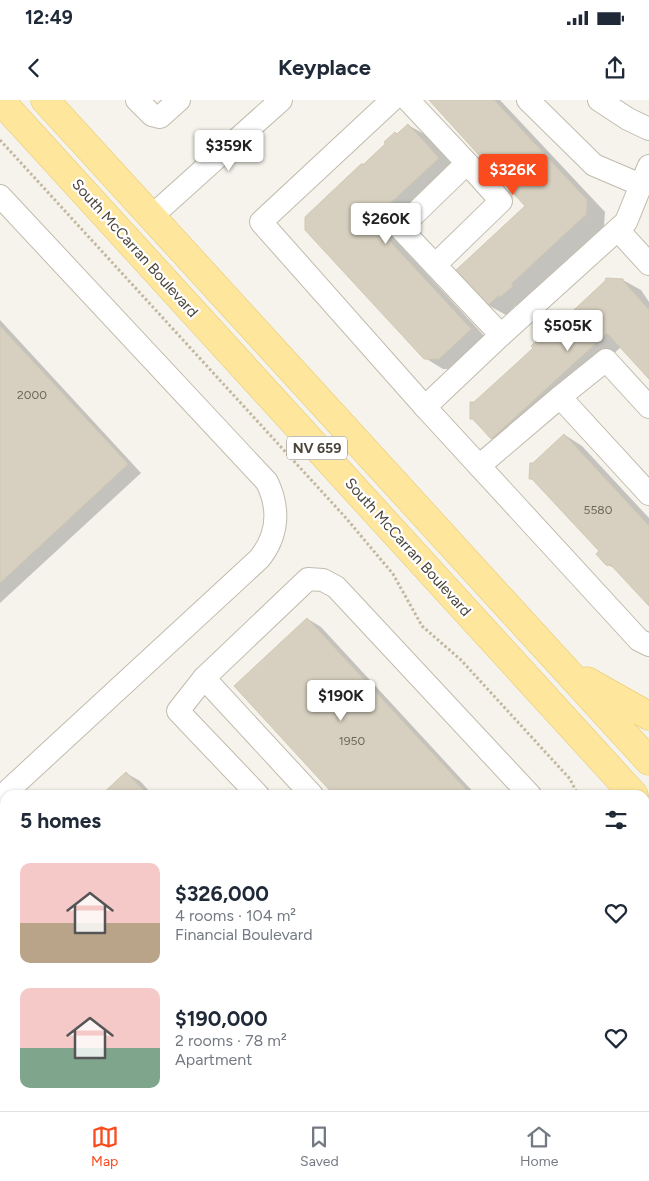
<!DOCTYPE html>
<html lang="en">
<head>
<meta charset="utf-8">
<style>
	body { margin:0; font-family:Figtree,sans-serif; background:#f2f2f3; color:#1f2937; height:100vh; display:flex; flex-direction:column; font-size:19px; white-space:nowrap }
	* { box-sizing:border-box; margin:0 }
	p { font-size:16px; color:#747a83 }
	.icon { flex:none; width:28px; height:28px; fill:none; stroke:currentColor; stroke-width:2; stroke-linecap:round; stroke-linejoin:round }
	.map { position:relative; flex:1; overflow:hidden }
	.sheet { position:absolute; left:0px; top:690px; width:650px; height:321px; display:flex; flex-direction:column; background:#fff; border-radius:15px 15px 0 0; box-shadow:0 1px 4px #0004 }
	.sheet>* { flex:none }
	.price { position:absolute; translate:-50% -42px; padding:0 11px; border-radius:5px; background:#fff; color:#222; font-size:16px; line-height:32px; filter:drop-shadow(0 1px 2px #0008) }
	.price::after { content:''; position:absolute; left:50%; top:30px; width:15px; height:11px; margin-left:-8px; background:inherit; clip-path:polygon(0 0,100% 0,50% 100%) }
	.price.selected { background:#fa4b1e; color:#fff }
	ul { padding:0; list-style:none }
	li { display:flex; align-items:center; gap:15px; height:125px; padding:0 20px }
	li span { display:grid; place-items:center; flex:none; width:140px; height:100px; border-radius:10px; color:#555 }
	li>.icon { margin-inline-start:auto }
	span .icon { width:60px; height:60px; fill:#fffc; stroke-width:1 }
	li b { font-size:21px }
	h2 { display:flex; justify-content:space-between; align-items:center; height:60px; padding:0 20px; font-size:21px }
	.status { display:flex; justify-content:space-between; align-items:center; height:35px; padding:0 25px; background:#fff; direction:ltr }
	.status svg { height:14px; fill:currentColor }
	header { display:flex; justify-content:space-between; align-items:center; height:65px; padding:0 20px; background:#fff; font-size:22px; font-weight:700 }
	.dock { display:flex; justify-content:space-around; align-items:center; height:70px; border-top:1px solid #e0e1e3; background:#fff; font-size:14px; color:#747a83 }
	.dock a { display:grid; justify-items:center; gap:2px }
	.dock .selected { color:#fa4b1e }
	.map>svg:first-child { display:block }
	.shadow { fill:#0003 }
	.building { fill:#d7d0c0; stroke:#d2c8b3 }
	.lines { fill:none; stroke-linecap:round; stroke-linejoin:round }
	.minor-casing { stroke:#c1bbad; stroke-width:24 }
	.major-casing { stroke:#e5c66a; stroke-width:29 }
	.path { stroke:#c3b89f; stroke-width:3; stroke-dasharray:2.5 2.5; stroke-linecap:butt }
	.minor { stroke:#fff; stroke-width:22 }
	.major { stroke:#fee79c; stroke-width:28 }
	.labels { text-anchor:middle; stroke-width:4.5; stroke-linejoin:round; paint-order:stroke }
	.number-label { font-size:12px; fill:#6d675b }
	.shield { fill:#fff; stroke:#807c74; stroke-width:1 }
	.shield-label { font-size:14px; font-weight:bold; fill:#4a4439 }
	.street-label { font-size:15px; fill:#4a4439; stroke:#fff }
</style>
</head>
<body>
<div class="status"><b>12:49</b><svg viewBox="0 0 49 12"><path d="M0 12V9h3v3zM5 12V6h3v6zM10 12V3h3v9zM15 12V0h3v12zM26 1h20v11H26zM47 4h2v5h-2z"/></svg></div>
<header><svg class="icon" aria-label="back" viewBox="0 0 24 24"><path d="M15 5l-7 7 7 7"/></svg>Keyplace<svg class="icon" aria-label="share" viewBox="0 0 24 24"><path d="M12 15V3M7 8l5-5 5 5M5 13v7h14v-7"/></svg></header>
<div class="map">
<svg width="649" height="1011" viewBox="0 0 649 1011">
	<rect width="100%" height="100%" fill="#f5f3eb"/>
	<g class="shadow">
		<path d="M 431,0 L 500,0 L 605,112 L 604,126 L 528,195 L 530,197 L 519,206 L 516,205 L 506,215 L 488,205 L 527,106 Z"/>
		<path d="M 408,25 L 426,35 L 456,69 L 388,132 L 488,240 L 457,269 L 443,269 L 425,258 L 306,129 L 364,65 Z"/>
		<path d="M 623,180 L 641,190 L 649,202 L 649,277 L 621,247 L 510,349 L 492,338 L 471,318 L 475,303 L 546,238 Z"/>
		<path d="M 0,220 L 141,373 L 0,503 Z"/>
		<path d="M 565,335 L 582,346 L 649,418 L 649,505 L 618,470 L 608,465 L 601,451 L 537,382 L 531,379 L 534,364 Z"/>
		<path d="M 308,519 L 321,527 L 476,695 L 336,695 Z"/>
		<path d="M 126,673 L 140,681 L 153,695 L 103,695 Z"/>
		<path d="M 89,1006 L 319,1006 L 314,1011 L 93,1011 Z"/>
	</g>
	<g class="building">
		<path d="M 429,0 L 494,0 L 587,100 L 586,116 L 584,116 L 511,184 L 513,186 L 500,197 L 499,195 L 487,206 L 455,171 L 525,106 Z"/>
		<path d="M 408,24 L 439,58 L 371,121 L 471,229 L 439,259 L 424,259 L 305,130 L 305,117 L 361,64 L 364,64 L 385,44 L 384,42 L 395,32 L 397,34 Z"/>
		<path d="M 606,178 L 623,179 L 624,182 L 649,210 L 649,279 L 607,233 L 491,339 L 473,319 L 470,319 L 470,302 L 474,302 L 518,262 L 533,248 L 531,246 L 543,235 L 545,237 L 605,181 Z"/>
		<path d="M 0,226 L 128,364 L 0,483 Z"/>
		<path d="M 564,334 L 649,426 L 649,506 L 610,464 L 608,466 L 605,464 L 596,454 L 599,451 L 532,379 L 529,379 L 530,363 L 533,363 Z"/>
		<path d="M 307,518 L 471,695 L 334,695 L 234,586 Z"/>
		<path d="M 126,672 L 148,695 L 101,695 Z"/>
		<path d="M 5,785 L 5,918 L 0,912 L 0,789 Z"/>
		<path d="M 649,891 L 649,1011 L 624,1011 L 620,1006 L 645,1006 L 645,894 Z"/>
		<path d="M 87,1006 L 297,1006 L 292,1011 L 91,1011 Z"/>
	</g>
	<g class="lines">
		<g class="minor-casing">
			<g id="minor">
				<path d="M 137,0 L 152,15 L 160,17 L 179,0"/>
				<path d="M 392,0 L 261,122 L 425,307 L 501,235"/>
				<path d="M 408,0 L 467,63 L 400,128 L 501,235 L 626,122 L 641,85"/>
				<path d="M 528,0 L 594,65 L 641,85 L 649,66"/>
				<path d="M 599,0 L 628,19 L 649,29"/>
				<path d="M 0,96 L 267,382 C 280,409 278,436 259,459 L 0,698"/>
				<path d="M 152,116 L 281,0"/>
				<path d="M 618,130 L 649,164"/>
				<path d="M 435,165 L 501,101 L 467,63"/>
				<path d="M 425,307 L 639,540 L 649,545"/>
				<path d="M 649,307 L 606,260 L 560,297 L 649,394"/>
				<path d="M 479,366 L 560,297"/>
				<path d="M 204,578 L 312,695"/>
				<path d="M 258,695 L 178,611 L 204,578 L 308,479 L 323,480 L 336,487 L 530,695"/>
				<path d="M 645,744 L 649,740"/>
				<path d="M 645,793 L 649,790"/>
				<path d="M 645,867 L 649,866"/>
				<path d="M 526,1006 L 530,1011"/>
				<path d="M 599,1006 L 603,1011"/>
				<path d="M 368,1011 L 373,1006"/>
			</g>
		</g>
		<g class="major-casing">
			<g id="major">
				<path d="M 0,0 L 634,695"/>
				<path d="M 45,0 L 649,661"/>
				<path d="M 587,581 L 649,616"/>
			</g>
		</g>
		<path class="path" d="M 0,40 L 346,418 L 393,474 L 422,526 L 461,560 L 570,679 L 578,695"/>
		<use href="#minor" class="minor"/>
		<use href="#major" class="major"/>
	</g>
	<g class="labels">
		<g class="number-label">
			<text x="32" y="299">2000</text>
			<text x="598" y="414">5580</text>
			<text x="352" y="645">1950</text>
		</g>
		<rect class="shield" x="287" y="336.5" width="60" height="23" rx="4"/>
		<g class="shield-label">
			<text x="317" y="353">NV 659</text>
		</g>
		<g class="street-label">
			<text transform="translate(135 148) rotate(48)" y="5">South McCarran Boulevard</text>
			<text transform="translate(408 447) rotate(48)" y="5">South McCarran Boulevard</text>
		</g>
	</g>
</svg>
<b class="price" style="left:229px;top:72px">$359K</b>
<b class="price selected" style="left:513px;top:96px">$326K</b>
<b class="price" style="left:386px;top:145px">$260K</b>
<b class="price" style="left:568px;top:252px">$505K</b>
<b class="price" style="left:341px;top:622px">$190K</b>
<section class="sheet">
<h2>5 homes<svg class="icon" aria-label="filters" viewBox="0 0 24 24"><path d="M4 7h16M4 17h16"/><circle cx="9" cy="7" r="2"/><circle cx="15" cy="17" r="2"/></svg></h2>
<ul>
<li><span style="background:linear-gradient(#f6c9c9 60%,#b9a48a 0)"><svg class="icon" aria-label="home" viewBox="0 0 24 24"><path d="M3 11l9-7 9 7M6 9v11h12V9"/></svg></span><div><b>$326,000</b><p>4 rooms · 104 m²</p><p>Financial Boulevard</p></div><svg class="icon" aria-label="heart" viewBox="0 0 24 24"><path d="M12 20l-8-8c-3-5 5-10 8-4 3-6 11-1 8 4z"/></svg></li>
<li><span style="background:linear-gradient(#f6c9c9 60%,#7fa58c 0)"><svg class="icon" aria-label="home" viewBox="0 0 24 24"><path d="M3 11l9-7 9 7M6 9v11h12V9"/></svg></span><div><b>$190,000</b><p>2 rooms · 78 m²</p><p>Apartment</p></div><svg class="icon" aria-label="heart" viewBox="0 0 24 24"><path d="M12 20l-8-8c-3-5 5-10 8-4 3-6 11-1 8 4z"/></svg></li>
</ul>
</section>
</div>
<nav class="dock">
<a class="selected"><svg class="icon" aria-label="map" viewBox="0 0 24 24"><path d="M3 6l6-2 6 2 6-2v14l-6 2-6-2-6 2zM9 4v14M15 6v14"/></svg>Map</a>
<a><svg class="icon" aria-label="saved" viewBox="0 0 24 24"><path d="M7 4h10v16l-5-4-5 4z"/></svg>Saved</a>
<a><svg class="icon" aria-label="home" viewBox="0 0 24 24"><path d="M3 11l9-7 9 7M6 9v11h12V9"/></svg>Home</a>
</nav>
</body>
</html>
